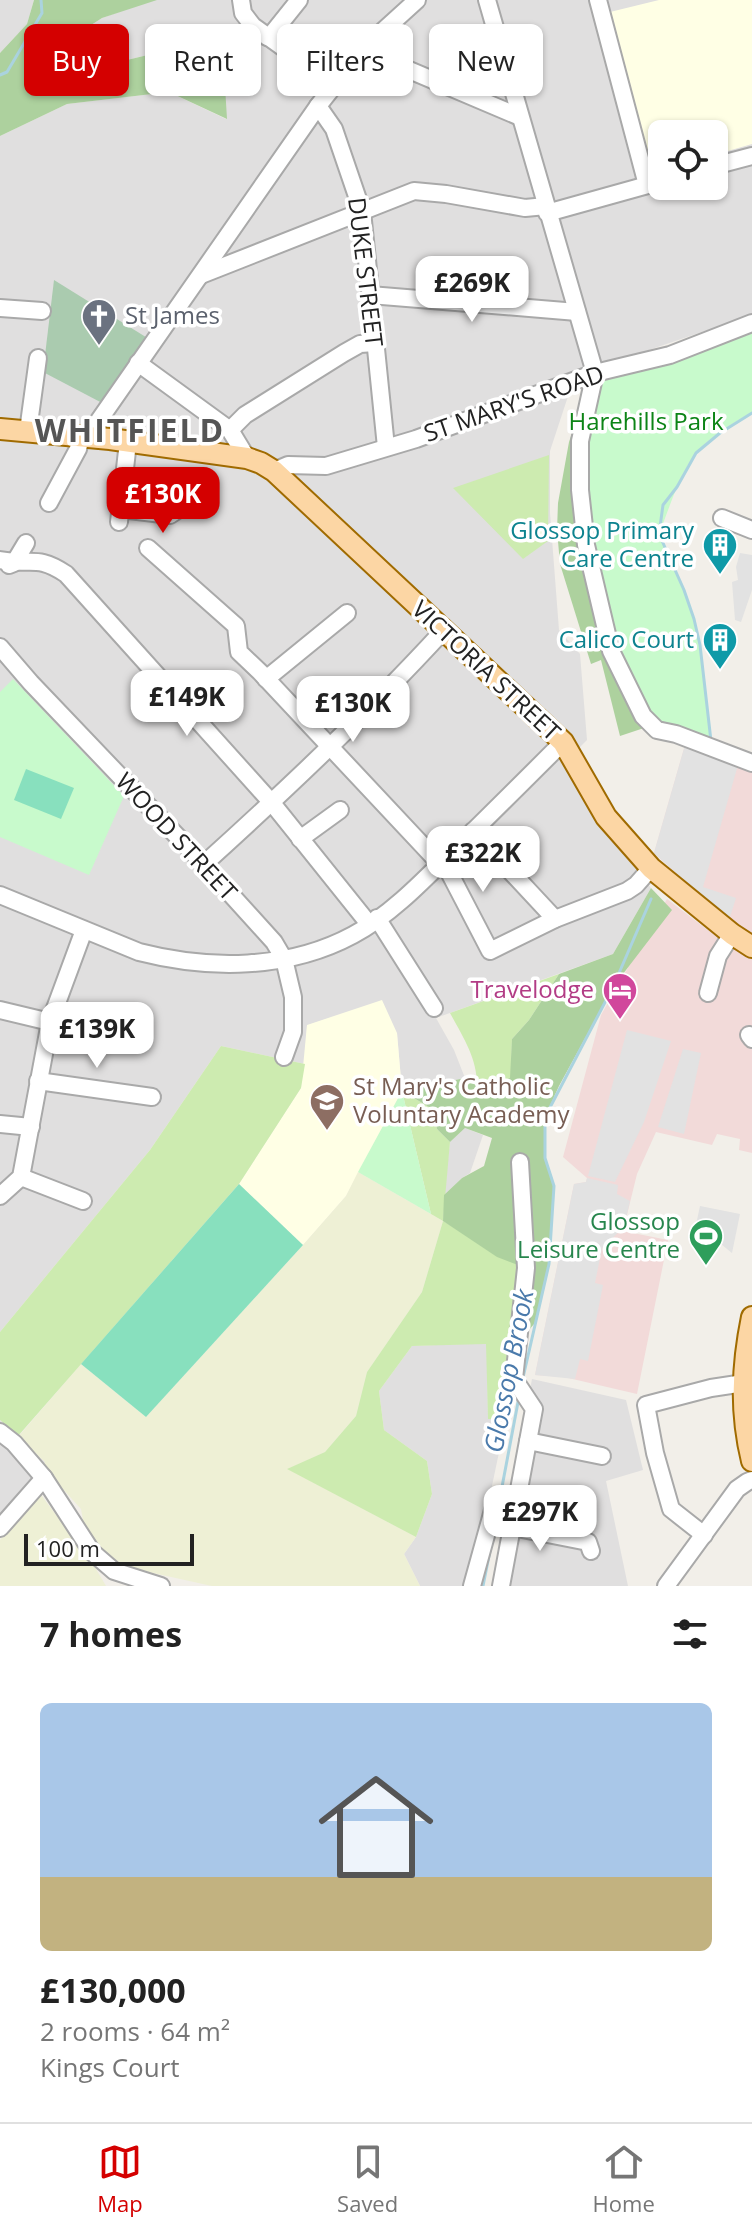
<!DOCTYPE html>
<html lang="en">
<head>
<meta charset="utf-8">
<style>
	body { margin:0; font-family:"Open Sans",sans-serif; background:#f6f6f6; color:#222; height:100vh; display:flex; flex-direction:column; font-size:30px; white-space:nowrap }
	* { box-sizing:border-box; margin:0 }
	p { font-size:26px; color:#767676 }
	.icon { flex:none; width:44px; height:44px; fill:none; stroke:currentColor; stroke-width:2; stroke-linecap:round; stroke-linejoin:round }
	.map { position:relative; height:1586px; overflow:hidden }
	.sheet { display:flex; flex-direction:column; background:#fff; flex:1 }
	.sheet>* { flex:none }
	.top-card { position:absolute; left:24px; top:24px; width:704px; height:72px; display:flex; gap:16px }
	.buttons { position:absolute; left:648px; top:120px; display:grid; gap:16px }
	.buttons a { display:grid; place-items:center; width:80px; height:80px; border-radius:12px; background:#fff; box-shadow:0 2px 6px #0004; font-size:40px }
	.scale { position:absolute; left:24px; bottom:20px; width:170px; box-sizing:border-box; padding-left:8px; border:4px solid #222; border-top:0; font-size:22px; line-height:28px; white-space:nowrap; color:#222; -webkit-text-stroke:6px #fff; paint-order:stroke }
	.price { position:absolute; translate:-50% -68px; padding:0 18px; border-radius:16px; background:#fff; color:#222; font-size:26px; line-height:52px; filter:drop-shadow(0 2px 4px #0008) }
	.price::after { content:''; position:absolute; left:50%; top:48px; width:24px; height:18px; margin-left:-12px; background:inherit; clip-path:polygon(0 0,100% 0,50% 100%) }
	.price.selected { background:#d40000; color:#fff }
	ul { padding:0; list-style:none }
	li { display:grid; align-content:center; gap:16px; height:424px; padding:0 40px }
	li span { display:grid; place-items:center; height:248px; border-radius:12px; color:#555 }
	li>.icon { margin-inline-start:auto }
	span .icon { width:144px; height:144px; fill:#fffc; stroke-width:1 }
	li b { font-size:34px }
	h2 { display:flex; justify-content:space-between; align-items:center; height:96px; padding:0 40px; font-size:34px }
	.tag { padding:0 28px; border-radius:12px; background:#fff; box-shadow:0 2px 6px #0004; font-size:28px; line-height:72px }
	.tag.selected { background:#d40000; color:#fff }
	.tab-bar { display:flex; justify-content:space-around; align-items:center; height:112px; border-top:2px solid #e0e0e0; background:#fff; font-size:22px; color:#767676 }
	.tab-bar a { display:grid; justify-items:center; gap:4px }
	.tab-bar .selected { color:#d40000 }
	.map>svg:first-child { display:block }
	.residential { fill:#e0dfdf; fill-rule:evenodd }
	.commercial { fill:#f2dad9 }
	.education { fill:#ffffe5 }
	.farmland { fill:#eef0d5 }
	.grass { fill:#cdebb0 }
	.forest { fill:#add19e }
	.cemetery { fill:#aacbaf }
	.park { fill:#c8facc }
	.pitch { fill:#88e0be }
	.parking { fill:#e2e2e2 }
	.lines { fill:none; stroke-linecap:round; stroke-linejoin:round }
	.stream { stroke:#aad3df; stroke-width:3 }
	.minor-casing { stroke:#a9a9a9; stroke-width:20 }
	.major-casing { stroke:#a06b00; stroke-width:24 }
	.minor { stroke:#fff; stroke-width:16 }
	.major { stroke:#fcd6a4; stroke-width:20 }
	.labels { text-anchor:middle; stroke-width:7; stroke-linejoin:round; paint-order:stroke }
	.street-label { font-size:24px; fill:#222; stroke:#fff }
	.worship-label { font-size:24px; fill:#5b616d; stroke:#fff; text-anchor:start }
	.park-label { font-size:24px; fill:#0c8416; stroke:#fff }
	.culture-label { font-size:24px; fill:#0d838f; stroke:#fff; text-anchor:end }
	.hotel-label { font-size:24px; fill:#b23c85; stroke:#fff; text-anchor:end }
	.education-label { font-size:24px; fill:#785e54; stroke:#fff; text-anchor:start }
	.leisure-label { font-size:24px; fill:#27864d; stroke:#fff; text-anchor:end }
	.water-label { font-size:26px; font-style:italic; fill:#4a7aab; stroke:#fff }
	.district-label { font-size:32px; font-weight:bold; letter-spacing:2px; fill:#555; stroke:#fff }
</style>
</head>
<body>
<div class="map">
<svg width="752" height="1586" viewBox="0 0 752 1586">
	<rect width="100%" height="100%" fill="#f2efe9"/>
	<g class="residential">
		<path d="M 0,0 L 34,0 L 27,24 L 0,53 Z"/>
		<path d="M 152,0 L 752,0 L 752,315 L 575,375 L 550,451 L 550,513 L 559,630 L 580,654 L 587,740 L 567,760 L 607,834 L 651,888 L 613,954 L 436,1018 L 454,1050 L 465,1078 L 402,1091 L 397,1033 L 307,1025 L 305,1064 L 221,1046 L 150,1150 L 0,1332 L 0,136 L 67,104 L 169,92 L 226,119 L 222,37 L 94,68 L 74,36 L 102,18 ZM 662,134 L 714,134 L 714,186 L 662,186 Z"/>
		<path d="M 465,1128 L 483,1135 L 470,1173 L 462,1178 L 444,1195 L 450,1142 Z"/>
		<path d="M 487,1343 L 488,1418 L 506,1419 L 471,1586 L 420,1586 L 404,1554 L 416,1537 L 432,1494 L 427,1461 L 384,1430 L 379,1391 L 412,1346 Z"/>
		<path d="M 532,1379 L 626,1400 L 643,1470 L 606,1481 L 628,1586 L 492,1586 Z"/>
		<path d="M 0,1420 L 46,1463 L 0,1517 Z"/>
	</g>
	<path class="commercial" d="M 685,745 L 752,771 L 752,1153 L 739,1150 L 740,1139 L 717,1134 L 712,1145 L 656,1132 L 637,1174 L 623,1231 L 668,1240 L 637,1394 L 564,1377 L 535,1375 L 574,1184 L 586,1182 L 587,1178 L 563,1157 L 601,1015 L 667,899 L 717,937 L 729,921 L 654,853 Z"/>
	<g class="education">
		<path d="M 659,0 L 752,0 L 752,144 L 714,155 L 714,134 L 662,134 L 662,171 L 651,174 L 610,12 Z"/>
		<path d="M 382,1000 L 397,1033 L 402,1091 L 346,1196 L 303,1245 L 239,1184 L 301,1088 L 307,1025 Z"/>
	</g>
	<g class="farmland">
		<path d="M 358,1172 L 443,1221 L 422,1292 L 367,1372 L 356,1416 L 325,1452 L 288,1469 L 416,1537 L 404,1554 L 420,1586 L 212,1586 L 121,1566 L 98,1548 L 84,1526 L 81,1509 L 42,1466 L 45,1462 L 18,1437 L 81,1364 L 146,1417 L 303,1245 L 346,1196 Z"/>
		<path d="M 39,1492 L 96,1569 L 106,1586 L 0,1586 L 0,1540 Z"/>
	</g>
	<g class="grass">
		<path d="M 549,455 L 548,541 L 523,559 L 453,488 Z"/>
		<path d="M 559,974 L 529,1020 L 512,1039 L 511,1078 L 484,1090 L 477,1085 C 477,1058 463,1037 450,1013 Z"/>
		<path d="M 221,1046 L 305,1064 L 301,1088 L 239,1184 L 18,1436 L 0,1420 L 0,1332 L 150,1150 Z"/>
		<path d="M 402,1091 L 434,1110 L 437,1129 L 450,1142 L 443,1221 L 526,1268 L 521,1339 L 506,1419 L 488,1419 L 486,1344 L 412,1346 L 379,1391 L 384,1430 L 427,1461 L 432,1494 L 416,1537 L 287,1469 L 325,1452 L 356,1416 L 367,1372 L 422,1292 L 443,1221 L 431,1214 Z"/>
	</g>
	<g class="forest">
		<path d="M 34,0 L 157,0 L 102,18 L 74,36 L 94,68 L 222,37 L 227,119 L 169,92 L 67,104 L 0,136 L 0,53 L 27,24 Z"/>
		<path d="M 585,394 L 647,727 L 620,736 L 601,660 L 591,664 L 560,564 L 557,530 L 558,503 L 569,442 Z"/>
		<path d="M 651,888 L 672,910 L 613,987 L 559,1086 L 545,1117 L 545,1158 L 554,1186 L 549,1264 L 535,1323 L 521,1339 L 526,1268 L 497,1257 L 443,1221 L 444,1195 L 462,1178 L 484,1166 L 492,1138 L 465,1128 L 450,1142 L 437,1129 L 434,1110 L 402,1091 L 465,1078 L 484,1090 L 510,1078 L 512,1039 L 529,1020 L 559,974 L 613,954 Z"/>
	</g>
	<path class="cemetery" d="M 54,280 L 149,339 L 104,404 L 43,372 Z"/>
	<g class="park">
		<path d="M 752,323 L 752,413 C 739,418 704,442 696,453 C 679,475 669,509 659,534 L 684,590 L 694,619 L 700,645 L 712,748 L 657,730 L 632,696 L 586,545 L 587,414 L 595,373 Z"/>
		<path d="M 13,679 L 124,796 L 89,875 L 0,837 L 0,692 Z"/>
		<path d="M 402,1091 L 431,1214 L 358,1172 Z"/>
	</g>
	<g class="pitch">
		<path d="M 26,769 L 74,788 L 61,819 L 14,800 Z"/>
		<path d="M 239,1184 L 303,1245 L 146,1417 L 81,1364 Z"/>
	</g>
	<g class="parking">
		<path d="M 740,553 L 752,555 L 752,590 L 741,622 L 735,620 L 732,582 L 738,580 L 736,567 Z"/>
		<path d="M 685,745 L 738,765 L 703,887 L 736,898 L 729,920 L 654,853 Z"/>
		<path d="M 627,1030 L 671,1041 L 644,1122 L 615,1182 L 588,1176 Z"/>
		<path d="M 683,1049 L 701,1053 L 684,1134 L 658,1127 Z"/>
		<path d="M 587,1178 L 618,1185 L 617,1194 L 630,1201 L 624,1227 L 602,1248 L 595,1283 L 603,1285 L 588,1361 L 580,1359 L 575,1379 L 535,1375 L 574,1184 L 586,1182 Z"/>
		<path d="M 700,1206 L 740,1214 L 732,1253 L 716,1240 L 694,1234 Z"/>
	</g>
	<g class="lines">
		<g class="stream">
			<path d="M 0,75 L 7,72 L 42,13 L 41,0"/>
			<path d="M 711,741 L 700,645 L 694,619 L 684,590 L 659,534 L 663,505 L 677,487 L 696,453 L 720,433 L 752,413"/>
			<path d="M 522,1382 L 549,1264 L 554,1186 L 545,1158 L 545,1117 L 613,987 L 651,899"/>
			<path d="M 498,1508 L 519,1397"/>
			<path d="M 483,1586 L 491,1546"/>
		</g>
		<g class="minor-casing">
			<g id="minor">
				<path d="M 241,0 L 243,13 L 253,26 L 334,84"/>
				<path d="M 487,0 L 595,373 L 580,441 L 580,490 L 586,545 L 611,651 L 643,716 L 657,730 L 676,734 L 752,763"/>
				<path d="M 598,0 L 647,185"/>
				<path d="M 267,37 L 271,35 L 299,0"/>
				<path d="M 362,50 L 520,117"/>
				<path d="M 318,106 L 334,129 L 362,211 L 386,447"/>
				<path d="M 714,166 L 752,156"/>
				<path d="M 547,213 L 662,181"/>
				<path d="M 201,275 L 414,191 L 446,194 L 525,208 L 546,206"/>
				<path d="M 370,295 L 577,312"/>
				<path d="M 0,308 L 42,311"/>
				<path d="M 138,363 L 230,430 L 247,458"/>
				<path d="M 230,430 L 245,415 L 344,353 L 360,344 L 375,343"/>
				<path d="M 28,431 L 38,358"/>
				<path d="M 91,438 L 95,426 L 318,106 L 362,50 L 417,0"/>
				<path d="M 274,471 L 288,465 L 326,466 L 416,439 L 595,373 L 670,355 L 752,323"/>
				<path d="M 49,503 L 78,449 L 81,437"/>
				<path d="M 121,509 L 170,515 L 179,509 L 185,509"/>
				<path d="M 722,518 L 752,530"/>
				<path d="M 119,522 L 128,442"/>
				<path d="M 148,548 L 236,626 L 239,652 L 260,672 L 440,864"/>
				<path d="M 0,560 C 31,566 36,554 66,574 L 272,803 L 369,924"/>
				<path d="M 9,565 L 14,563 L 26,543"/>
				<path d="M 0,647 L 31,683 L 197,857 L 274,942 L 284,959 L 293,997 L 293,1032 L 284,1057"/>
				<path d="M 266,679 L 347,613"/>
				<path d="M 473,831 L 555,919"/>
				<path d="M 300,839 L 340,810"/>
				<path d="M 442,862 L 450,874 L 490,951 L 555,919 L 627,891 L 636,885 L 651,868"/>
				<path d="M 203,865 C 286,790 368,713 443,631"/>
				<path d="M 0,895 L 139,952 C 209,970 288,970 353,935 C 389,916 422,882 451,853 C 489,816 526,779 563,742"/>
				<path d="M 377,918 L 434,1008"/>
				<path d="M 708,993 L 718,956 L 732,934"/>
				<path d="M 0,1010 L 50,1022"/>
				<path d="M 749,1035 L 752,1039"/>
				<path d="M 38,1081 L 152,1097"/>
				<path d="M 0,1124 L 31,1127"/>
				<path d="M 21,1177 L 83,1201"/>
				<path d="M 0,1196 L 21,1177 L 50,1022 L 84,930"/>
				<path d="M 0,1432 L 14,1443 L 44,1478 L 92,1552 L 114,1571 L 161,1586"/>
				<path d="M 528,1441 L 602,1456"/>
				<path d="M 512,1527 L 588,1542 L 591,1551"/>
				<path d="M 0,1528 L 44,1478"/>
				<path d="M 704,1535 L 671,1509 L 655,1453 L 646,1405 L 711,1388 L 744,1383"/>
				<path d="M 472,1586 L 493,1510"/>
				<path d="M 501,1586 L 534,1409 L 514,1379 L 526,1268 L 520,1162"/>
				<path d="M 666,1586 L 737,1489 L 747,1482 L 752,1480"/>
			</g>
		</g>
		<g class="major-casing">
			<g id="major">
				<path d="M 0,429 L 110,439 L 247,458 L 261,463 L 274,471 L 563,742 L 606,817 L 651,868 L 732,934 L 752,947"/>
				<path d="M 752,1317 C 742,1366 740,1412 752,1461"/>
			</g>
		</g>
		<use href="#minor" class="minor"/>
		<use href="#major" class="major"/>
	</g>
	<defs>
		<g id="church-pin" transform="scale(1.8)"><path d="M0 17L-7.5 6A9.5 9.5 0 1 1 7.5 6Z" fill="#6b7280" stroke="#fff"/><path d="M-1.2-6h2.4v3.5h3.3v2.4h-3.3V6h-2.4V-.1h-3.3v-2.4h3.3Z" fill="#fff"/></g>
		<g id="building-pin" transform="scale(1.8)"><path d="M0 17L-7.5 6A9.5 9.5 0 1 1 7.5 6Z" fill="#0f9aa8" stroke="#fff"/><path d="M-4-6H4V6H1V3H-1V6H-4ZM-2.5-4.3h1.7v1.8h-1.7ZM.8-4.3h1.7v1.8H.8ZM-2.5-1h1.7V.8h-1.7ZM.8-1h1.7V.8H.8Z" fill="#fff"/></g>
		<g id="hotel-pin" transform="scale(1.8)"><path d="M0 17L-7.5 6A9.5 9.5 0 1 1 7.5 6Z" fill="#d1479c" stroke="#fff"/><path d="M-6-4.5h1.5V1H6V5H4.5V3h-9V5H-6ZM-4 0a1.8 1.8 0 1 1 3.6 0ZM.5 0V-2.5h3Q6-2.5 6 0Z" fill="#fff"/></g>
		<g id="school-pin" transform="scale(1.8)"><path d="M0 17L-7.5 6A9.5 9.5 0 1 1 7.5 6Z" fill="#8d6e63" stroke="#fff"/><path d="M0-5L7-2L0 1L-7-2ZM-4 1L0 2.5L4 1V4Q0 6-4 4Z" fill="#fff"/></g>
		<g id="stadium-pin" transform="scale(1.8)"><path d="M0 17L-7.5 6A9.5 9.5 0 1 1 7.5 6Z" fill="#2e9e5b" stroke="#fff"/><path d="M0-5a6.5 5 0 1 0 0 10a6.5 5 0 1 0 0-10ZM-3.5-1.8h7v3.6h-7Z" fill="#fff"/></g>
	</defs>
	<g fill-rule="evenodd">
		<use href="#church-pin" x="99" y="316"/>
		<use href="#building-pin" x="720" y="545"/>
		<use href="#building-pin" x="720" y="640"/>
		<use href="#hotel-pin" x="620" y="990"/>
		<use href="#school-pin" x="327" y="1101"/>
		<use href="#stadium-pin" x="706" y="1236"/>
	</g>
	<g class="labels">
		<g class="street-label">
			<text transform="translate(365 272) rotate(83)" y="8">DUKE STREET</text>
			<text transform="translate(514 404) rotate(-19)" y="8">ST MARY'S ROAD</text>
			<text transform="translate(486 671) rotate(43)" y="8">VICTORIA STREET</text>
			<text transform="translate(176 837) rotate(47)" y="8">WOOD STREET</text>
		</g>
		<g class="worship-label">
			<text x="125" y="324">St James</text>
		</g>
		<g class="park-label">
			<text x="646" y="430">Harehills Park</text>
		</g>
		<g class="culture-label">
			<text x="694" y="539">Glossop Primary<tspan x="694" dy="28">Care Centre</tspan></text>
			<text x="694" y="648">Calico Court</text>
		</g>
		<g class="hotel-label">
			<text x="594" y="998">Travelodge</text>
		</g>
		<g class="education-label">
			<text x="353" y="1095">St Mary's Catholic<tspan x="353" dy="28">Voluntary Academy</tspan></text>
		</g>
		<g class="leisure-label">
			<text x="680" y="1230">Glossop<tspan x="680" dy="28">Leisure Centre</tspan></text>
		</g>
		<g class="water-label">
			<text transform="translate(509 1371) rotate(-79)" y="9">Glossop Brook</text>
		</g>
		<g class="district-label">
			<text x="130" y="442">WHITFIELD</text>
		</g>
	</g>
</svg>
<div class="buttons">
<a><svg class="icon" aria-label="locate" viewBox="0 0 24 24"><circle cx="12" cy="12" r="6"/><path d="M12 2v4M12 18v4M2 12h4M18 12h4"/></svg></a>
</div>
<div class="scale">100 m</div>
<b class="price" style="left:472px;top:324px">£269K</b>
<b class="price selected" style="left:163px;top:535px">£130K</b>
<b class="price" style="left:187px;top:738px">£149K</b>
<b class="price" style="left:353px;top:744px">£130K</b>
<b class="price" style="left:483px;top:894px">£322K</b>
<b class="price" style="left:97px;top:1070px">£139K</b>
<b class="price" style="left:540px;top:1553px">£297K</b>
<div class="top-card">
<a class="tag selected">Buy</a>
<a class="tag">Rent</a>
<a class="tag">Filters</a>
<a class="tag">New</a>
</div>
</div>
<section class="sheet">
<h2>7 homes<svg class="icon" aria-label="filters" viewBox="0 0 24 24"><path d="M4 7h16M4 17h16"/><circle cx="9" cy="7" r="2"/><circle cx="15" cy="17" r="2"/></svg></h2>
<ul>
<li><span style="background:linear-gradient(#a9c7e8 70%,#c2b280 0)"><svg class="icon" aria-label="home" viewBox="0 0 24 24"><path d="M3 11l9-7 9 7M6 9v11h12V9"/></svg></span><div><b>£130,000</b><p>2 rooms · 64 m²</p><p>Kings Court</p></div></li>
</ul>
</section>
<nav class="tab-bar">
<a class="selected"><svg class="icon" aria-label="map" viewBox="0 0 24 24"><path d="M3 6l6-2 6 2 6-2v14l-6 2-6-2-6 2zM9 4v14M15 6v14"/></svg>Map</a>
<a><svg class="icon" aria-label="saved" viewBox="0 0 24 24"><path d="M7 4h10v16l-5-4-5 4z"/></svg>Saved</a>
<a><svg class="icon" aria-label="home" viewBox="0 0 24 24"><path d="M3 11l9-7 9 7M6 9v11h12V9"/></svg>Home</a>
</nav>
</body>
</html>
